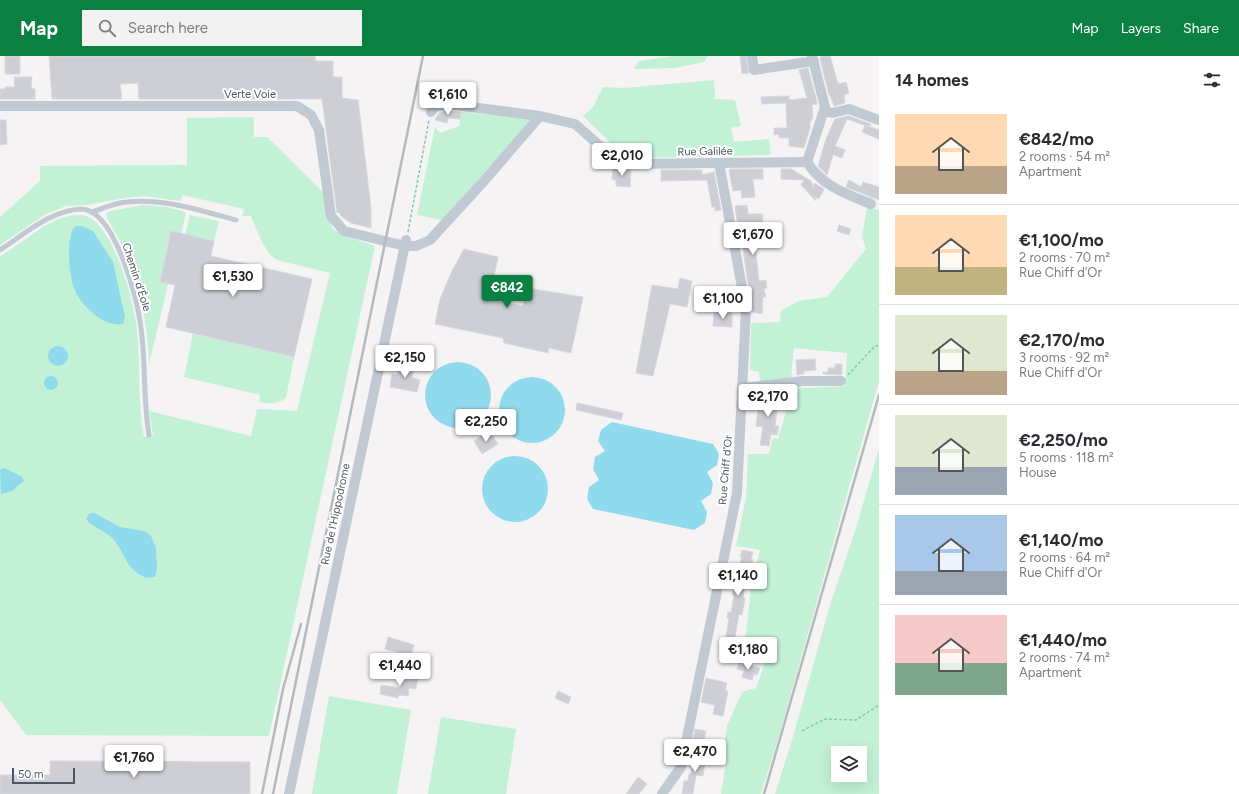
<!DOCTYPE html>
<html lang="en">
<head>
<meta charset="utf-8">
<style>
	body { margin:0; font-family:Figtree,sans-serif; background:#f2f2f3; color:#2b2b33; height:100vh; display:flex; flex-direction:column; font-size:15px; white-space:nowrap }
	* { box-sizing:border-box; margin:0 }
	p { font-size:13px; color:#7c7c81 }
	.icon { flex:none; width:22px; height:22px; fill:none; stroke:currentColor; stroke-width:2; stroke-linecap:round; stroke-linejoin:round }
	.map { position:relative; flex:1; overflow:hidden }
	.details { display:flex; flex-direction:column; background:#fff; width:360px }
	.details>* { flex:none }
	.tools { position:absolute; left:831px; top:690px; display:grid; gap:8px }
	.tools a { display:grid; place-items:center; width:36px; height:36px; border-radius:0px; background:#fff; box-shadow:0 4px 16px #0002; font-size:20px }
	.scale { position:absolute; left:12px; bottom:10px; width:63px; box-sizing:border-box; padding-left:4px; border:2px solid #4a5661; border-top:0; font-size:11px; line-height:14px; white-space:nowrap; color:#4a5661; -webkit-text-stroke:3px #fff; paint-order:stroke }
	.price { position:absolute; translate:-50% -34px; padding:0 9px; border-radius:4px; background:#fff; color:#222; font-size:13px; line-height:26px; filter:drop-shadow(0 1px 2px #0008) }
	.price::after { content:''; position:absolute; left:50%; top:24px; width:12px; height:9px; margin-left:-6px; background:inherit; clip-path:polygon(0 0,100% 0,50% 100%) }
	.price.current { background:#0b8043; color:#fff }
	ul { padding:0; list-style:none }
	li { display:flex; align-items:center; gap:12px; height:100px; padding:0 16px }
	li+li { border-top:1px solid #e1e1e2 }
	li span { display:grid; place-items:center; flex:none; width:112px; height:80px; border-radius:0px; color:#555 }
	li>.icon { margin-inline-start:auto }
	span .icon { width:48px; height:48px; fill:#fffc; stroke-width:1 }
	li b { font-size:17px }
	h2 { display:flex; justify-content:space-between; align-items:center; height:48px; padding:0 16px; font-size:17px }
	header { display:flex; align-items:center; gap:24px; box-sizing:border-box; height:56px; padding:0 20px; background:#0b8043; color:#fff }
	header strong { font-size:19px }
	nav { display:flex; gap:22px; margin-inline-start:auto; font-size:14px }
	.search { width:280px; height:36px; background:#f2f2f3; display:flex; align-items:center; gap:10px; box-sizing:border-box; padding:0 14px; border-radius:0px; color:#7c7c81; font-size:15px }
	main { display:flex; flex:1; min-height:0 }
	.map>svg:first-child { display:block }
	.green { fill:#c3f1d5; fill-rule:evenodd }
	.water { fill:#90daee }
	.building { fill:#cdcfd5; stroke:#d7d9de }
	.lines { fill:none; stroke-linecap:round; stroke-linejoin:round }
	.path { stroke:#7ad0a6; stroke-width:1.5; stroke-dasharray:3 2; stroke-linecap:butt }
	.lane { stroke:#c1cad2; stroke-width:5 }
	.street { stroke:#c1cad2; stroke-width:10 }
	.rail { stroke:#b5b8bd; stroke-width:2.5 }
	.labels { text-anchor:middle; stroke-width:4; stroke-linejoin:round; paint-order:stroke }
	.street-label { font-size:11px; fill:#4a5661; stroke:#fff }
</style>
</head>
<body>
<header>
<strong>Map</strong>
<div class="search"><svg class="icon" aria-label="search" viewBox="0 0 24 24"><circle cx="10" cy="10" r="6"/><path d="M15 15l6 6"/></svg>Search here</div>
<nav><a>Map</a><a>Layers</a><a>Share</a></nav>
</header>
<main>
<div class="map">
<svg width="879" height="738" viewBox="0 0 879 738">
	<rect width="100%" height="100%" fill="#f5f3f3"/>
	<g class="green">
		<path d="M 673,0 L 708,0 L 704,6 L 675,12 L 634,13 L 639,5 Z"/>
		<path d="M 714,24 L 715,43 L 735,44 L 741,70 L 731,72 L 734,86 L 769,83 L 771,99 L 626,102 L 583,60 L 593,51 L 603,31 L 625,32 Z"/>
		<path d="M 461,56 L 533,63 L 442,164 L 417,159 L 435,71 L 440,77 L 459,70 Z"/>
		<path d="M 254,61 L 254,81 L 267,81 L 323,136 L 327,161 L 333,173 L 342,179 L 375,190 L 269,680 L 26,679 L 0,644 L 0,200 C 25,187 50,158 80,159 C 112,159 135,248 137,275 C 141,310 137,346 144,381 L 153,379 L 149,355 L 251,380 L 257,353 L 297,355 L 330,217 L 277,204 C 263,195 258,176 251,160 L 242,160 L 244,153 L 182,139 L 180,145 L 144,140 L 125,142 L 88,149 L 66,150 L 46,158 L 0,189 L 0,161 L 40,125 L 40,110 L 187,109 L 187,62 Z"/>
		<path d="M 144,149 L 166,151 L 186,156 L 181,178 L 171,176 L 160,226 L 168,228 L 149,309 C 148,268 141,238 127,199 C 123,189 107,164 106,158 L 110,155 Z"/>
		<path d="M 867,151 L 879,154 L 879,325 L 779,680 L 761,738 L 721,738 L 726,707 L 722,702 L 727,670 L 742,636 L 756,632 L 765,607 L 744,595 L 751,532 L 760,494 L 736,490 L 746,442 L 748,398 L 769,398 L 773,382 L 778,383 C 783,363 789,354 789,333 L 845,330 L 847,297 L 794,292 L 791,323 L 760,326 L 759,316 L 750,314 L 751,267 L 780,266 L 781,255 L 798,245 L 827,241 L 866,193 L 862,181 Z"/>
		<path d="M 190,159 L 219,165 L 214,185 L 185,179 Z"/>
		<path d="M 193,278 L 294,301 L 286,342 C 278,348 268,348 259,346 L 260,339 L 184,321 Z"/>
		<path d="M 879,393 L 879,738 L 775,738 L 793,681 L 830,549 L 856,472 ZM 838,697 L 860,697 L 860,719 L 838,719 Z"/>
		<path d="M 329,640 L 411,654 L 397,738 L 312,738 Z"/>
		<path d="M 441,661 L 516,673 L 506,738 L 428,738 Z"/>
	</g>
	<g class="water">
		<path d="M 76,170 L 82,170 L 93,175 L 113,206 L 125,261 L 123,268 C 104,272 80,249 74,232 C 69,220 65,178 76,170 Z"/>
		<circle cx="58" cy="300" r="10"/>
		<circle cx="458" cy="339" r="33"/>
		<circle cx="51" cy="327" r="7"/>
		<circle cx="532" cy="354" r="33"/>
		<path d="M 612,366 L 713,388 L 719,398 L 717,409 L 707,416 L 713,427 L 711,438 L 701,445 L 707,456 L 705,467 L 694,474 L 593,453 L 587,443 L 589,431 L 599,424 L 593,413 L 595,401 L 605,395 L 598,385 L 601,374 Z"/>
		<circle cx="515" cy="433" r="33"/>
		<path d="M 4,412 L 21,420 L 24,425 L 12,435 L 1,438 L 0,414 Z"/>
		<path d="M 90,457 L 94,457 L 120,471 L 144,475 L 151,480 L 156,492 L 157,513 L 155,521 L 146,522 C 124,512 126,497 112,482 C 104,474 93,472 86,463 Z"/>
	</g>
	<g class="building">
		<rect x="5" y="0" width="15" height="18"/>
		<path d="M 49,0 L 315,0 L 316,5 L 333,5 L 333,21 L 342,21 L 342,42 L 358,44 L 371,152 L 371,172 L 351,167 L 342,161 L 339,156 L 337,157 L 322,43 L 139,43 L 138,27 L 120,28 L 122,43 L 52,43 Z"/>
		<path d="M 740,0 L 746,0 L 749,17 L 742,18 Z"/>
		<path d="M 823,0 L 830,0 L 838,28 L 846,26 L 849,37 L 844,39 L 845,47 L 834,50 L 830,39 L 829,39 L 821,7 L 820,1 Z"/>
		<path d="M 808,12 L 817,46 L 817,48 L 812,49 L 813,62 L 810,66 L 810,72 L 804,92 L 789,90 L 789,82 L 779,82 L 779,78 L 774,79 L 774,72 L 787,72 L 786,47 L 762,48 L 761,41 L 789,40 L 789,44 L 807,42 L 799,14 Z"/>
		<path d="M 14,21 L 32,21 L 31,32 L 35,33 L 35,43 L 0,43 L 0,33 L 5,33 L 5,31 L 15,31 Z"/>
		<path d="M 446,55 L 461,56 L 460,63 L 448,62 L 447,67 L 435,64 L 439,57 Z"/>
		<path d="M 849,60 L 871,68 L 869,71 L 847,63 L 835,90 L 845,94 L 842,102 L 833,99 L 827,119 L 818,110 L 826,83 L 835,63 Z"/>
		<path d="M 0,64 L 6,64 L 7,88 L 0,89 Z"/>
		<path d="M 865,69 L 879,74 L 879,83 L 862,76 Z"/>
		<path d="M 613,112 L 631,114 L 630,131 L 616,130 L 616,124 L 612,123 Z"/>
		<path d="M 730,113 L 763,113 L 763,123 L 753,123 L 755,141 L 742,142 L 741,134 L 733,135 L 729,115 Z"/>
		<path d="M 781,113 L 791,113 L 811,125 L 813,132 L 814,127 L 824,133 L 819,143 L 815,141 L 816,145 L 801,129 L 804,124 L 781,123 Z"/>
		<path d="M 661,114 L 702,114 L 702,119 L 714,116 L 721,154 L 715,155 L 715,151 L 712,151 L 707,124 L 661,125 Z"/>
		<path d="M 849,124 L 861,131 L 863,126 L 879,131 L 879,144 L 846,131 Z"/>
		<path d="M 747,149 L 748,158 L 763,158 L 762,174 L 769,174 L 768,189 L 755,188 L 759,225 L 766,224 L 767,232 L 764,233 L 766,241 L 763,241 L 762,258 L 752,256 L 742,186 L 755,186 L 755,188 L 755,172 L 738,171 L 735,150 Z"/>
		<path d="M 839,169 L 851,173 L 849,179 L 837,175 Z"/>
		<path d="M 171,175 L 214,185 L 211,200 L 312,223 L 294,301 L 166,271 L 175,229 L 160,226 Z"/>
		<path d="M 464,193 L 498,201 L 489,243 L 523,250 L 527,232 L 583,241 L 571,297 L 549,292 L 548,297 L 504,287 L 503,282 L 435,268 L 440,243 L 452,215 Z"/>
		<path d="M 680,222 L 692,225 L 687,251 L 670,248 L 653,320 L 636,317 L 652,229 L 678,233 Z"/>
		<path d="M 714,256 L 732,257 L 732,271 L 713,270 Z"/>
		<path d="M 815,303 L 816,314 L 804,315 L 804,318 L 797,319 L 796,304 Z"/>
		<path d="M 399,308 L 414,311 L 412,322 L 420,324 L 417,336 L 390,331 L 392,318 L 397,319 Z"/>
		<path d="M 835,308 L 842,308 L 842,319 L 823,318 L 823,316 L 828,316 L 828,312 L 835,312 Z"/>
		<path d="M 766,336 L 776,336 L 776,346 L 778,346 L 775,370 L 779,370 L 777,379 L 771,378 L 769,390 L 760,389 L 763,371 L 756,370 L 759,347 L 765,348 Z"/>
		<path d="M 577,347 L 623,357 L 621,364 L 576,354 Z"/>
		<path d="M 489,375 L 498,388 L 482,398 L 474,385 Z"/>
		<path d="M 742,494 L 753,496 L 751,503 L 753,504 L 744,535 L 743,542 L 745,542 L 742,559 L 739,558 L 733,592 L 724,591 L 729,563 L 727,562 L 728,556 L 731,556 L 734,540 L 732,539 L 742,501 L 740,501 Z"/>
		<path d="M 388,581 L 414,589 L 411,600 L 385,593 Z"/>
		<path d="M 739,606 L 760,612 L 757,619 L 754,618 L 752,624 L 742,621 L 744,615 L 737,613 Z"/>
		<path d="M 402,619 L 418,622 L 416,633 L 409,632 L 408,640 L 399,639 L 398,642 L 380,638 L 381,629 L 400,632 Z"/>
		<path d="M 706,622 L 727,627 L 725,635 L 728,635 L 723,660 L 713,658 L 715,649 L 701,646 Z"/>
		<path d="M 558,635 L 571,641 L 568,648 L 555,642 Z"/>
		<path d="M 695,673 L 706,675 L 704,685 L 693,683 Z"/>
		<path d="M 694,697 L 706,699 L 703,720 L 696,719 L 693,738 L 682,738 L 684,725 L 688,725 L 689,718 L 691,718 Z"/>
		<path d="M 50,705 L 250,706 L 250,738 L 0,738 L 0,719 L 50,719 Z"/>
		<path d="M 638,721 L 647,728 L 639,738 L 626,738 Z"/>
	</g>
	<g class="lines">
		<g class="path">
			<path d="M 408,176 L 429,64"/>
			<path d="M 848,319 L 875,290 L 879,290"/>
			<path d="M 802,675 L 825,663 L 856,664 L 879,649"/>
		</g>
		<g class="lane">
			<path d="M 92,156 C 103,152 115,147 127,146 C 164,142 201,155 236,164"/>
			<path d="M 0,194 C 23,179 51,154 81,153 C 115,153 138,245 141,272 C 146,308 143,343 149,379"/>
		</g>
		<g class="street">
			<path d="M 752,0 L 754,14 L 814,5"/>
			<path d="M 0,50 L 297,50 L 311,59 L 319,74 L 331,160 L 344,175 L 405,190 L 416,190 L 430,184 L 484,125 L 540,60"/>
			<path d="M 824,55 L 832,57 L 849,53 L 879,64"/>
			<path d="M 431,56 L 435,51 L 447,48 L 540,60 L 575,68 L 617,105 L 628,108 L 807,106"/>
			<path d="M 807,106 L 825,51 L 812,0"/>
			<path d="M 807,106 C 822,130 846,138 871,148"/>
			<path d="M 743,332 L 803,325 L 841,325"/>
			<path d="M 289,738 L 406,184"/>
			<path d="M 662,738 L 681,711 L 737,437 L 746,253 L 719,107"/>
		</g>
		<g class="rail">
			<path d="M 262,738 L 283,633 L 301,568"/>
			<path d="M 273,738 L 423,0"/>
			<path d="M 764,738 L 879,339"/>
		</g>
	</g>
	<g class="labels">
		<g class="street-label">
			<text x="250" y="42">Verte Voie</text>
			<text transform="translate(705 95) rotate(-1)" y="4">Rue Galilée</text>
			<text transform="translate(137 221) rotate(72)" y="4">Chemin d'Éole</text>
			<text transform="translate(725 414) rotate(-85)" y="4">Rue Chiff d'Or</text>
			<text transform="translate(335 458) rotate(-78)" y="4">Rue de l'Hippodrome</text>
		</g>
	</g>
</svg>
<div class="tools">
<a><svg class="icon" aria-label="layers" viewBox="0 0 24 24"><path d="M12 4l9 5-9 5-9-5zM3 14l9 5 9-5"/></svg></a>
</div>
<div class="scale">50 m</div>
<b class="price" style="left:448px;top:60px">€1,610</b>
<b class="price" style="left:622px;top:121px">€2,010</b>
<b class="price" style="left:753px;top:200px">€1,670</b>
<b class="price" style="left:233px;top:242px">€1,530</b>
<b class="price current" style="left:507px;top:253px">€842</b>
<b class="price" style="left:723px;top:264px">€1,100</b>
<b class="price" style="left:405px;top:323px">€2,150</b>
<b class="price" style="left:768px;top:362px">€2,170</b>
<b class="price" style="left:486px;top:387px">€2,250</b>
<b class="price" style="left:738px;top:541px">€1,140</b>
<b class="price" style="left:748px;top:615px">€1,180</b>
<b class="price" style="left:400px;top:631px">€1,440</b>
<b class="price" style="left:695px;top:717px">€2,470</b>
<b class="price" style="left:134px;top:723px">€1,760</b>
</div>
<section class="details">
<h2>14 homes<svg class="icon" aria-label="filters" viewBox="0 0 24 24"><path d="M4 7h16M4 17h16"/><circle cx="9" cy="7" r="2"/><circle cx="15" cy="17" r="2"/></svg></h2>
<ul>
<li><span style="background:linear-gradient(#ffd9b3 65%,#b9a48a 0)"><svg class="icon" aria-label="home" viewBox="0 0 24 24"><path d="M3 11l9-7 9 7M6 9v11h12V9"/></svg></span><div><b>€842/mo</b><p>2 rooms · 54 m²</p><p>Apartment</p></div></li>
<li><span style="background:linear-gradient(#ffd9b3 65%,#c2b280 0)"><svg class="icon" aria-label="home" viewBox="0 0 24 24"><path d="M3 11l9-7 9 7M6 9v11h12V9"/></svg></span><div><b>€1,100/mo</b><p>2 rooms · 70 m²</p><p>Rue Chiff d'Or</p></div></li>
<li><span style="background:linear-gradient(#dfe7d0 70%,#b9a48a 0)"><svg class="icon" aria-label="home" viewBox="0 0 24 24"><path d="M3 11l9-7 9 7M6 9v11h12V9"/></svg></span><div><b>€2,170/mo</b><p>3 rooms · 92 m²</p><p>Rue Chiff d'Or</p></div></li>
<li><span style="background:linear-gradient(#dfe7d0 65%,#9aa5b1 0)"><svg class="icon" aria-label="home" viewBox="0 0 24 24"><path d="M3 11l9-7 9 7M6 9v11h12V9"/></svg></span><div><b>€2,250/mo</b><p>5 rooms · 118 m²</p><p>House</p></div></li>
<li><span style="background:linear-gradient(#a9c7e8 70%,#9aa5b1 0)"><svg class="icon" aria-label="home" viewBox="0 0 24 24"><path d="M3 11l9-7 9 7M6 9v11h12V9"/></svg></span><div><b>€1,140/mo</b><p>2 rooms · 64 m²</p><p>Rue Chiff d'Or</p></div></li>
<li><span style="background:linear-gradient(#f6c9c9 60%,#7fa58c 0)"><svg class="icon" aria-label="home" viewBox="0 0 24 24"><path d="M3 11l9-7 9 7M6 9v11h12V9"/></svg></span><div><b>€1,440/mo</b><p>2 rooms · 74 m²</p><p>Apartment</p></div></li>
</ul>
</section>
</main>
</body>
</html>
